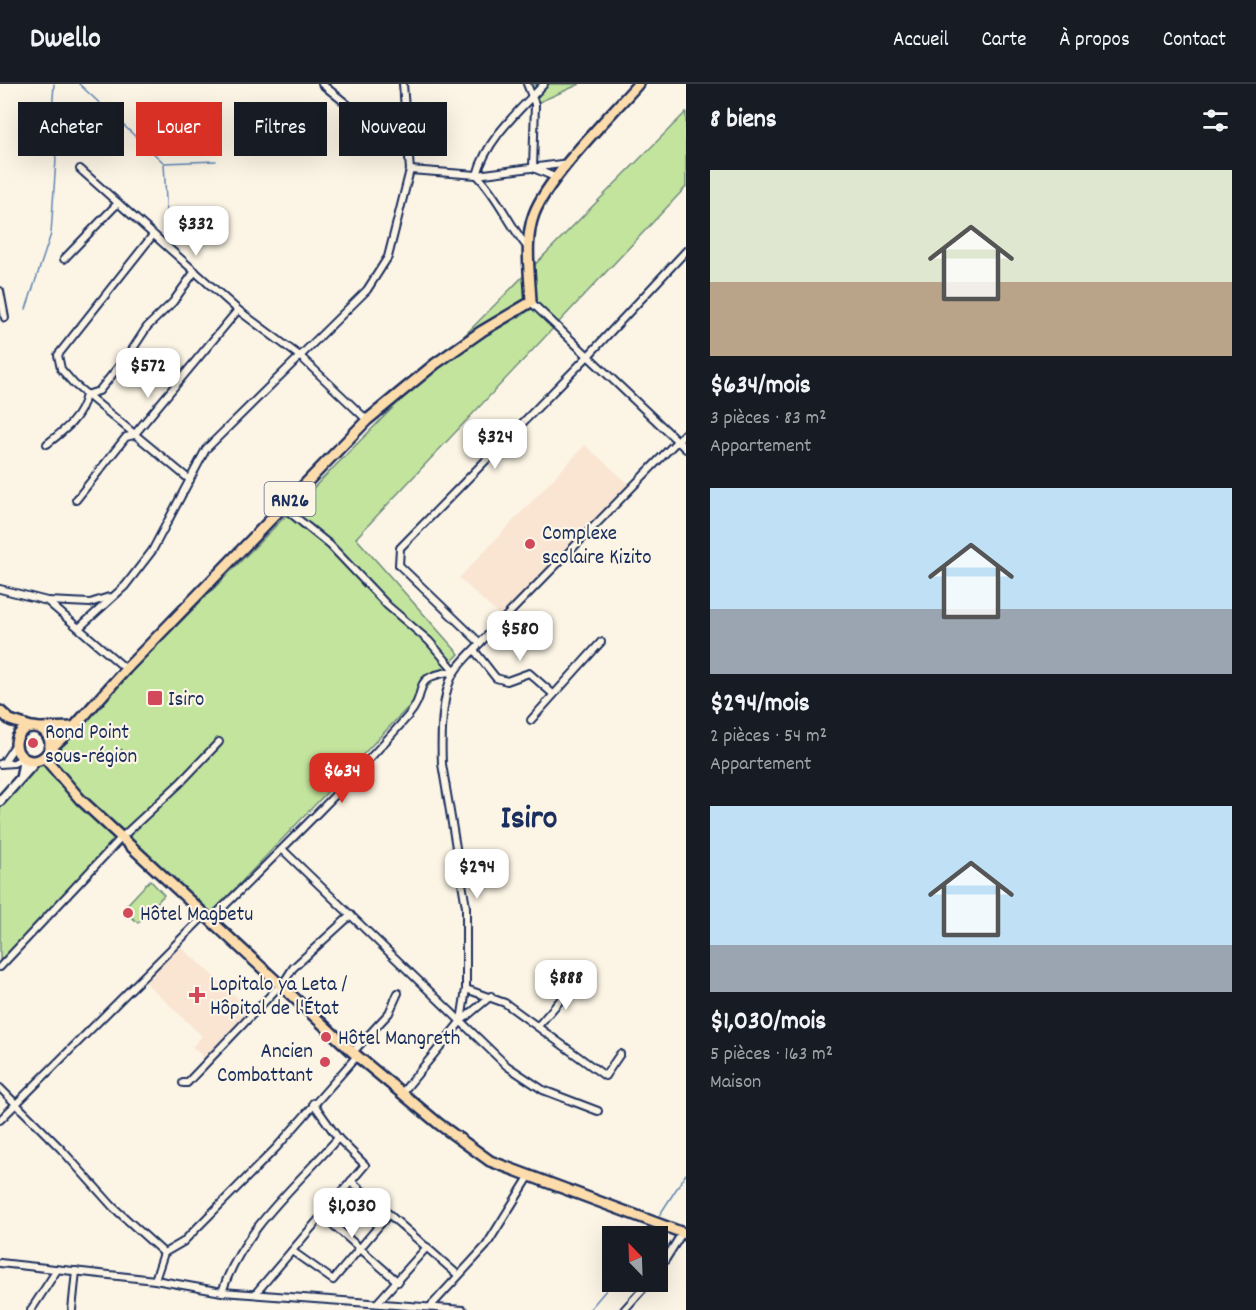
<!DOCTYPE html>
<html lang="fr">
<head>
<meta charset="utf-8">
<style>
	body { margin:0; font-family:Dekko,sans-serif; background:#20242c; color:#f1f3f6; height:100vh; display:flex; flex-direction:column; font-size:22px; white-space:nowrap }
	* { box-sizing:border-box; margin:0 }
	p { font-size:20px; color:#9ea1a6 }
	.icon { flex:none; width:33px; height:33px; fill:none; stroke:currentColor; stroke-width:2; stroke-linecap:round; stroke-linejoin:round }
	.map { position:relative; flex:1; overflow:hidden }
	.sheet { display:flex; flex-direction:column; background:#171b24; width:570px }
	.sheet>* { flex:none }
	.guide { position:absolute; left:18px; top:18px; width:570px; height:54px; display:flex; gap:12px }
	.needle { width:39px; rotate:337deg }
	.controls { position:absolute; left:602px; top:1142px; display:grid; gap:12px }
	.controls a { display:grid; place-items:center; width:66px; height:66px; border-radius:0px; background:#171b24; box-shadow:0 6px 24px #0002; font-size:30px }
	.price { position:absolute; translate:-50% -51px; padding:0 14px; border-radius:12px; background:#fff; color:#222; font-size:20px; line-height:39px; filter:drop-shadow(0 2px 3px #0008) }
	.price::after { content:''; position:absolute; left:50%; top:36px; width:18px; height:14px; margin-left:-9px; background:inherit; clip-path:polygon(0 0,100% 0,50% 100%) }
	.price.on { background:#d93025; color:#fff }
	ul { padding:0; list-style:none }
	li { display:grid; align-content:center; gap:12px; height:318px; padding:0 24px }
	li span { display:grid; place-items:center; height:186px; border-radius:0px; color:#555 }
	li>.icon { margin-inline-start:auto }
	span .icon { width:108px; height:108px; fill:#fffc; stroke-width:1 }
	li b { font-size:26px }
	h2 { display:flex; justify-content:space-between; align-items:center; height:72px; padding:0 24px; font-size:26px }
	.chip { padding:0 21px; border-radius:0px; background:#171b24; box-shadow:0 6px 24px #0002; font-size:21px; line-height:54px }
	.chip.on { background:#d93025; color:#fff }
	header { display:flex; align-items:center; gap:36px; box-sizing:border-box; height:84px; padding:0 30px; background:#171b24; border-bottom:2px solid #363941 }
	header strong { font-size:28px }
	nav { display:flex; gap:33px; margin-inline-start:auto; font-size:21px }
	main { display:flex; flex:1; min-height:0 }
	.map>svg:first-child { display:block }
	.built { fill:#fae5d3 }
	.green { fill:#c3e49d; stroke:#6f8a7e; stroke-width:1.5 }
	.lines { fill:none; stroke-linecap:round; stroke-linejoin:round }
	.stream { stroke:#6186b3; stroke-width:1.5 }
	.minor-casing { stroke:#1b2f5e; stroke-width:10 }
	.secondary-casing { stroke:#1b2f5e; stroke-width:13 }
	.primary-casing { stroke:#1b2f5e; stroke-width:14 }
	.minor { stroke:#fcf5e5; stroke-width:6 }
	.secondary { stroke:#fcf5e5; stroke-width:8 }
	.primary { stroke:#fddcac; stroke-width:9 }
	.rail { stroke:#1b2f5e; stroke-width:1.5; stroke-dasharray:9 4.5; stroke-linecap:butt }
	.poi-dot { fill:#d1495b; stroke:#fcf5e5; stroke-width:2 }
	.labels { text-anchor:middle; stroke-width:4.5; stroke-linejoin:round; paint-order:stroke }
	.shield { fill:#fcf5e5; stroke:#5e6a86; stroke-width:1.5 }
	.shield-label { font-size:20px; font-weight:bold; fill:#1b2f5e }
	.poi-label { font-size:21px; fill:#1b2f5e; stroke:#fcf5e5; text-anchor:start }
	.town-label { font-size:33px; font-weight:bold; fill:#1b2f5e; stroke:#fcf5e5 }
</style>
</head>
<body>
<header>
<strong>Dwello</strong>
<nav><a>Accueil</a><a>Carte</a><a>À propos</a><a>Contact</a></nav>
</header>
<main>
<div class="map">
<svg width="686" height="1226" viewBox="0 0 686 1226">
	<rect width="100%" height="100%" fill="#fcf5e5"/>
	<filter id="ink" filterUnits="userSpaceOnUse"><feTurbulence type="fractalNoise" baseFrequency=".0167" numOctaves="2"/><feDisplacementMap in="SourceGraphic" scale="12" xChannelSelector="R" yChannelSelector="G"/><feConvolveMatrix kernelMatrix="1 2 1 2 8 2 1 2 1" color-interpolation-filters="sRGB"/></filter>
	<g filter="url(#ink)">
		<g class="built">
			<path d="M 585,361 L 629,400 L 500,532 L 459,494 Z"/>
			<path d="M 180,862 L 250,925 L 205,974 L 192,963 L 202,952 L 145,898 Z"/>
		</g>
		<g class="green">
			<path d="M 531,0 L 580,0 L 537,19 Z"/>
			<path d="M 686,28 L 686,103 L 356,454 L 459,570 L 205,836 L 121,753 L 0,885 L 0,720 Z"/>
			<path d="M 150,796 L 164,811 L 138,839 L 123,825 Z"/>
		</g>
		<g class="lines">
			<g class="stream">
				<path d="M 79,0 L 164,79 L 216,77"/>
				<path d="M 164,79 L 167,135"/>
				<path d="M 26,225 L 51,150 L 56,75 L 51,44 L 54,0"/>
				<path d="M 657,1135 L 686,1090"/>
				<path d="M 646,1152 L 653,1141"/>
				<path d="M 589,1226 L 614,1197"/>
			</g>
			<g class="minor-casing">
				<g id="minor">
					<path d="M 322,0 L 409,70"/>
					<path d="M 527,0 L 535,20 L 533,84 L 557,94"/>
					<path d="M 80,85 L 238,226 L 301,273 L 367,336"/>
					<path d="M 410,86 L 477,91 L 569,79"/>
					<path d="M 477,91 C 487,54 519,27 544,0"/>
					<path d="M 477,91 C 498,112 509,141 528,164"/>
					<path d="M 153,151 L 58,271 L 61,285 L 74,300 L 190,396"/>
					<path d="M 64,175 L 118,119"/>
					<path d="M 0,207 L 5,234"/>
					<path d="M 531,218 L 686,365"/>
					<path d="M 47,360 C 65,346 81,334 86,311 L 99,307 L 132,266 L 147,243 L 173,218 L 195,187"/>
					<path d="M 76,416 L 126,353 L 134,351 L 238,226"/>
					<path d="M 0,505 L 47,517 L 126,585"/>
					<path d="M 48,517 L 90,519 L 109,513"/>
					<path d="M 80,543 L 125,502 L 152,467 L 206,365 L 367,206 L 388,173 L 410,86 L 403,0"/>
					<path d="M 480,559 L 686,348"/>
					<path d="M 474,566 L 496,594 L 507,597 L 529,589 L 553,610"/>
					<path d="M 531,636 L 601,558"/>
					<path d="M 3,679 L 16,660"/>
					<path d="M 0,680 L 14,679 L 23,674"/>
					<path d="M 283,766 L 507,982 L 543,1006 L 598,1027"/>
					<path d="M 211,835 C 278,769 346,703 408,632 C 432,604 406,594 455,587 L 429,557 L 388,522 L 330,461 L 283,423"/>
					<path d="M 0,883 L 122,753 L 180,699 L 219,658"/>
					<path d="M 466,905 L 505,919 L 605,992 L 620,970"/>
					<path d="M 461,937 L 491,912"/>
					<path d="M 538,942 L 577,897"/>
					<path d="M 353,968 L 389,929 L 398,909"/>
					<path d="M 183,999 L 187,999 L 286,895 L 293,884 L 351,831"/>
					<path d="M 0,1004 L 61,1065 L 113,1123 L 164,1169 L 183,1158 L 276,1064 L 357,972"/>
					<path d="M 402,1009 L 461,937 L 466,905 L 466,823 L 442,680 C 441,656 441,608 455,587 C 462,577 472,568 480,559 L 399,481 L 400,464 L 588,272 L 686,167"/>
					<path d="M 0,1036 L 206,830"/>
					<path d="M 351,1097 L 458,1191"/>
					<path d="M 322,1131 L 398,1198"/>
					<path d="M 292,1167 L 333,1196 L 389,1130"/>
					<path d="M 0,1179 L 155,1196 L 222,1208 L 463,1226"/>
					<path d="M 657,1189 L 682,1149"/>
					<path d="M 155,1196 L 164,1169"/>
					<path d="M 222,1208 C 242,1146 296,1102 338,1054"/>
					<path d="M 255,1210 L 365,1081 L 338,1054 L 313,1019"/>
					<path d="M 377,1219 L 427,1163"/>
					<path d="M 430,1223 L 486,1162 L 529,1093"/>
					<path d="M 31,1226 L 57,1186"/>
					<path d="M 72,1226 L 76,1187"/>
					<path d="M 624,1226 L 650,1197"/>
				</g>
			</g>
			<g class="secondary-casing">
				<g id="secondary">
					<path d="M 21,692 L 24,675"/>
					<path d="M 0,717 L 36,677"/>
				</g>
			</g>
			<g class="primary-casing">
				<g id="primary">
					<path d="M 0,627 L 10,636 L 31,643"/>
					<circle cx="33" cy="660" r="17"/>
					<path d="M 40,644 L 74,643"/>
					<path d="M 49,666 L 74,643 L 126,585 L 367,336 L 435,280 L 482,247 L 531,218 C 530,191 524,156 534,130 C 548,93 610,32 638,0"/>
					<path d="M 44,673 L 80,715 L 357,972 L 439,1040 L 490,1077 L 686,1150"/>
				</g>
			</g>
			<use href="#minor" class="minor"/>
			<use href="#secondary" class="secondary"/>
			<use href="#primary" class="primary"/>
			<path class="rail" d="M 121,669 L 122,665"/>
		</g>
	</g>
	<g class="poi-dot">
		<circle cx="530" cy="460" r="6"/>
		<rect x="147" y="606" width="16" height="16" rx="3"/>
		<circle cx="33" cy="659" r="6"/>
		<circle cx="128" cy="829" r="6"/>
		<path d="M194 902h6v6h6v6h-6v6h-6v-6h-6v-6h6z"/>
		<circle cx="326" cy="953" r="6"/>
		<circle cx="325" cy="978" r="6"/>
	</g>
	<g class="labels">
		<rect class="shield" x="264.5" y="398" width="51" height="34" rx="4.5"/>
		<g class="shield-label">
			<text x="290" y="422">RN26</text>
		</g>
		<g class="poi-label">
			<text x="542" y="455">Complexe<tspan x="542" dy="24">scolaire Kizito</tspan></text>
			<text x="168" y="621">Isiro</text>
			<text x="45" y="654">Rond Point<tspan x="45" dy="24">sous-région</tspan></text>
			<text x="140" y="836">Hôtel Magbetu</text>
			<text x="210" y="906">Lopitalo ya Leta /<tspan x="210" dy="24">Hôpital de l'État</tspan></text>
			<text x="338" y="960">Hôtel Mangreth</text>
			<text x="313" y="973" text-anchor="end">Ancien<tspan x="313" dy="24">Combattant</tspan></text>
		</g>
		<g class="town-label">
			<text x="529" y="743">Isiro</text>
		</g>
	</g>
</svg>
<div class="controls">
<a><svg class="needle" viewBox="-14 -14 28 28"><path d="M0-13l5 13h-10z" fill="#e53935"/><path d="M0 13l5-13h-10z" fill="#9ea1a6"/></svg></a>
</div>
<b class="price" style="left:196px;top:173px">$332</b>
<b class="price" style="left:148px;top:315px">$572</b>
<b class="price" style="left:495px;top:386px">$324</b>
<b class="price" style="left:520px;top:578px">$580</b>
<b class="price on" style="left:342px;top:720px">$634</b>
<b class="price" style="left:477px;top:816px">$294</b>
<b class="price" style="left:566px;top:927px">$888</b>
<b class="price" style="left:352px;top:1155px">$1,030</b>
<div class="guide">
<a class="chip">Acheter</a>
<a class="chip on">Louer</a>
<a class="chip">Filtres</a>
<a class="chip">Nouveau</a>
</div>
</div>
<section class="sheet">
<h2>8 biens<svg class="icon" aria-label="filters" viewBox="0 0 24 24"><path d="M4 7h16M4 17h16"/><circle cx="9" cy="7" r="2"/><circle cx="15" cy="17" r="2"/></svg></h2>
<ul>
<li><span style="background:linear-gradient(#dfe7d0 60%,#b9a48a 0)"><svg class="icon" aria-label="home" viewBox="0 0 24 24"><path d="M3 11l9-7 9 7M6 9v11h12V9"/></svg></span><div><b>$634/mois</b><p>3 pièces · 83 m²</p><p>Appartement</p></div></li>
<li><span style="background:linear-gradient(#bfe0f5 65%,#9aa5b1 0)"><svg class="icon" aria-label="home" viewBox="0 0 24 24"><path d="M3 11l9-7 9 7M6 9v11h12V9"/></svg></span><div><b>$294/mois</b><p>2 pièces · 54 m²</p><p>Appartement</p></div></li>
<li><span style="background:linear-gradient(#bfe0f5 75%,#9aa5b1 0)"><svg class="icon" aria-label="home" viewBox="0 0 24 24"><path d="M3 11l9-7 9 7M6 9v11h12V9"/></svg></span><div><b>$1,030/mois</b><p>5 pièces · 163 m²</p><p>Maison</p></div></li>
</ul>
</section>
</main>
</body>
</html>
